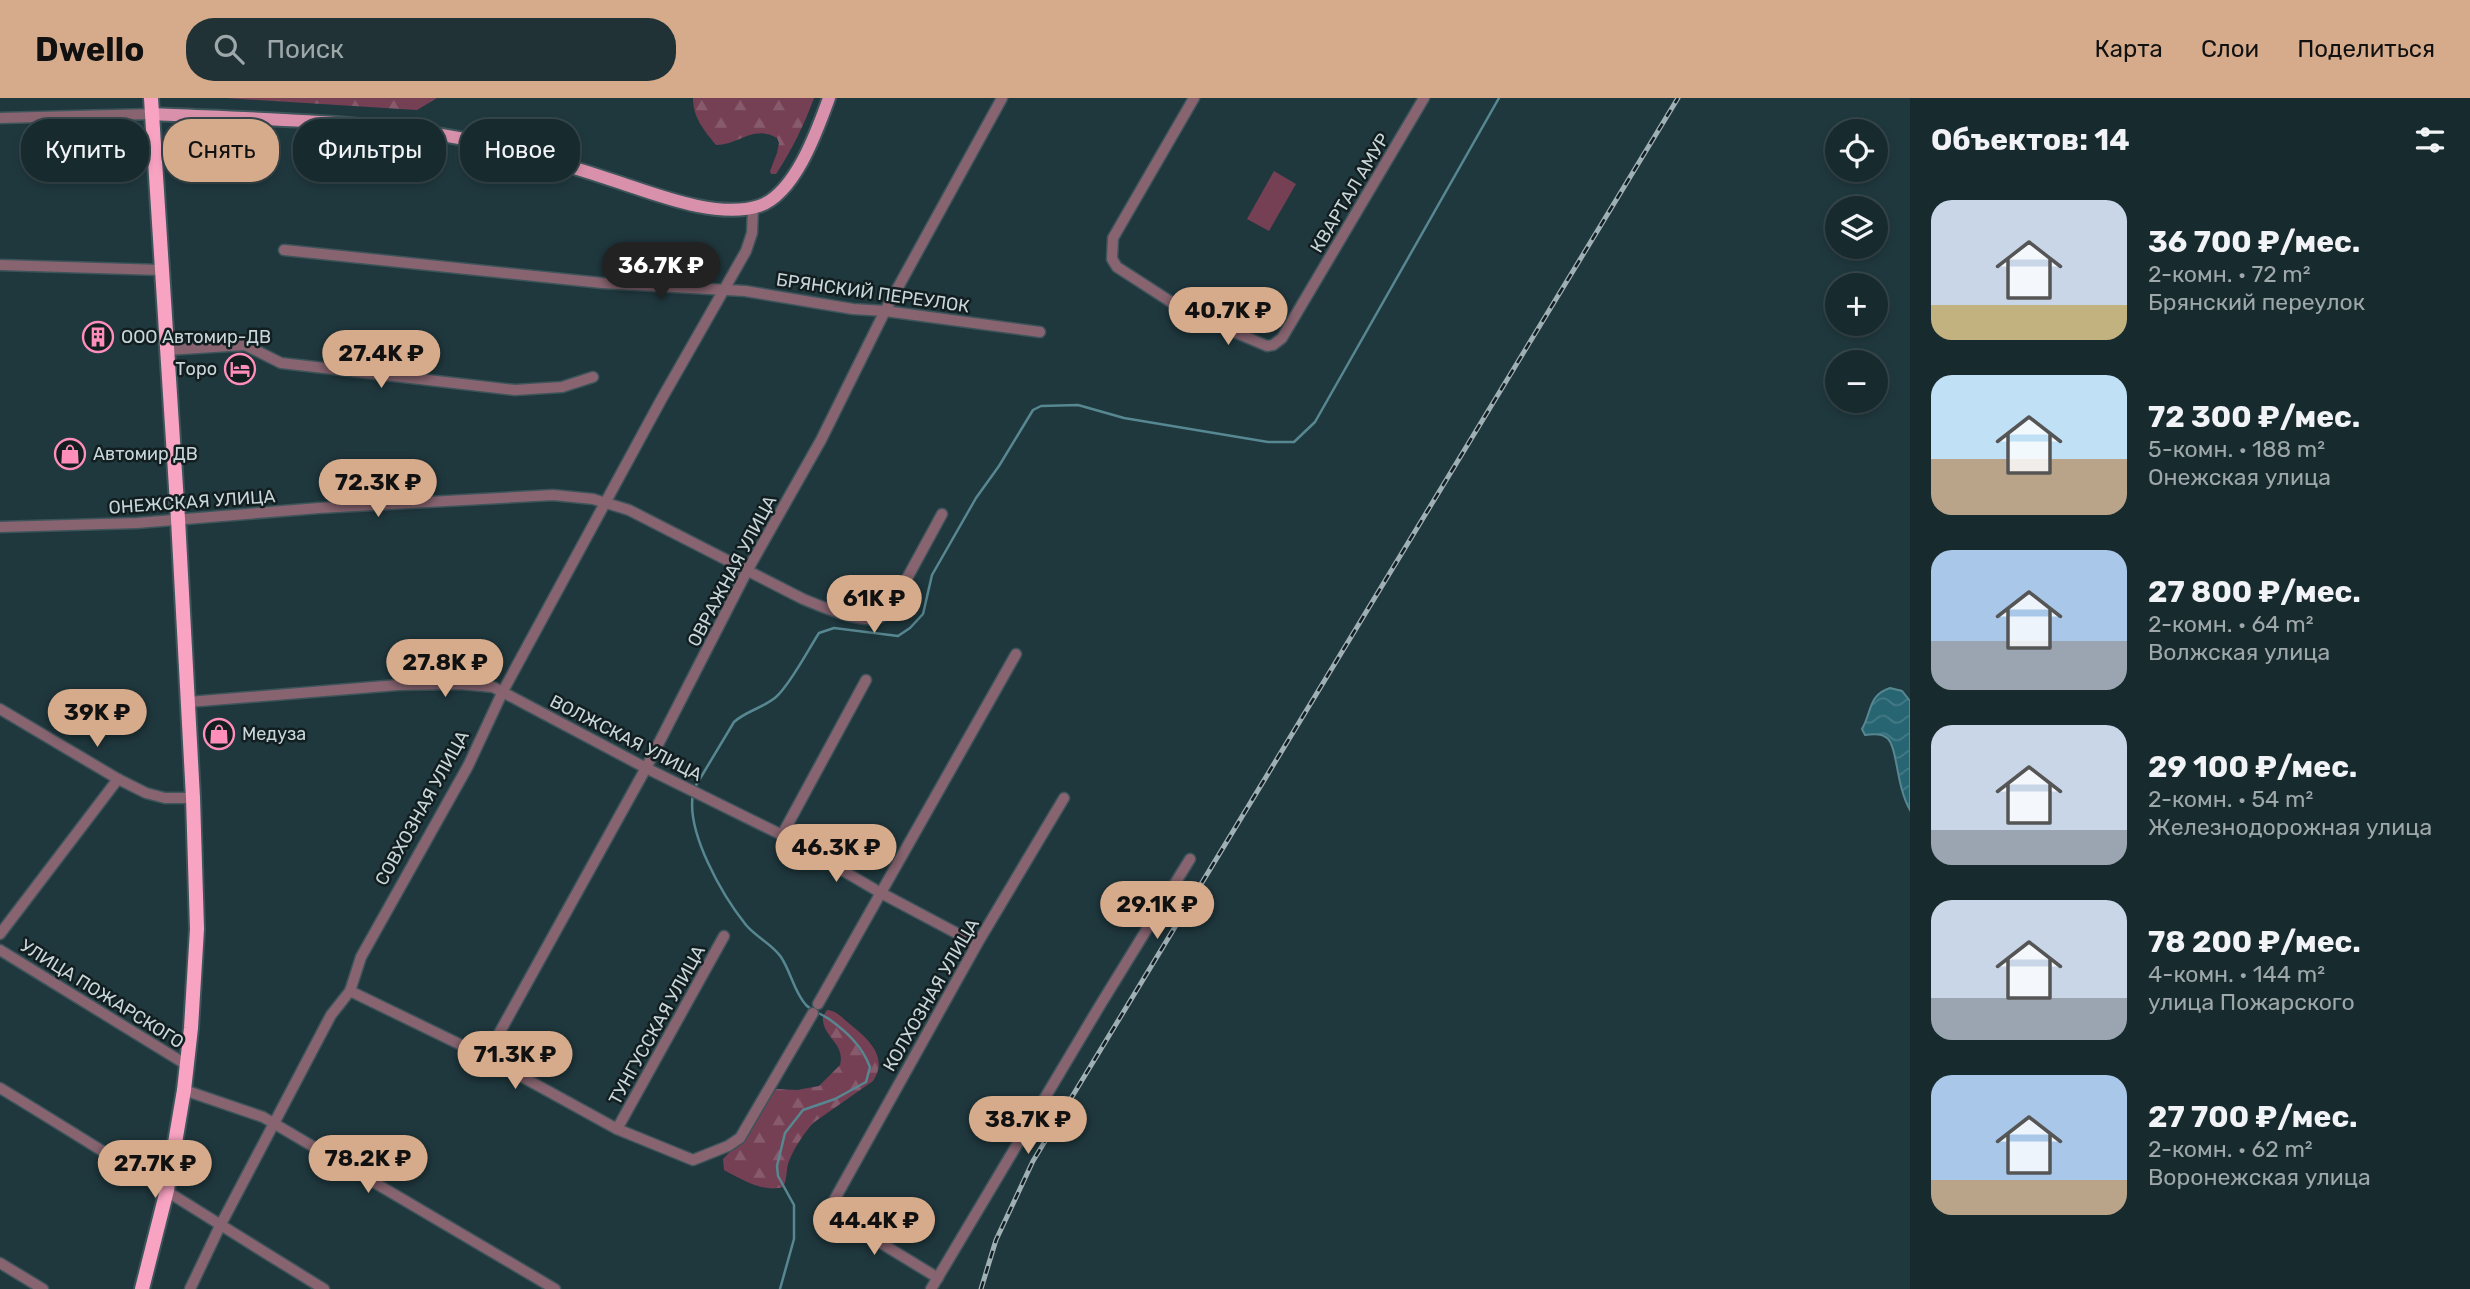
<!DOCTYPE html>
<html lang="ru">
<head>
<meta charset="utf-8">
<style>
	body { margin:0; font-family:Rubik,sans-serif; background:#203236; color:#f1f3f6; height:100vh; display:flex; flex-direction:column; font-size:26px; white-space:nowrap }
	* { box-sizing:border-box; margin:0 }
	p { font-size:23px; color:#9ea7aa }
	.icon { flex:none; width:38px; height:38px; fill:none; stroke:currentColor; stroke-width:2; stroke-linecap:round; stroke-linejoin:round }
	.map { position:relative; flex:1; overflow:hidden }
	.panel { display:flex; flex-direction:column; background:#172a2e; width:560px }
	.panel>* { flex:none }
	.hud { position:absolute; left:21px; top:21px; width:665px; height:63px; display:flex; gap:14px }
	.fabs { position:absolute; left:1825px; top:21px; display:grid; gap:14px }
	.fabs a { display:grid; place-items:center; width:63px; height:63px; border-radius:50%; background:#172a2e; box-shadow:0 4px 10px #0003,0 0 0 2px #36464a; font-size:35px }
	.price { position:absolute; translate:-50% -60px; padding:0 16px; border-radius:24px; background:#d6ab8b; color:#111; font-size:23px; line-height:46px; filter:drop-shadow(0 2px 4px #0008) }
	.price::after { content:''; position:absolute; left:50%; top:42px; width:21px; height:16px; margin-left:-10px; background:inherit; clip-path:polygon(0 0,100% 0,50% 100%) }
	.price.current { background:#222; color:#fff }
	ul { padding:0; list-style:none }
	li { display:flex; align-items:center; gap:21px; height:175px; padding:0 21px }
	li span { display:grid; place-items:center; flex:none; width:196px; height:140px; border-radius:21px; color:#555 }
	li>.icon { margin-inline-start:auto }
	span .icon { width:84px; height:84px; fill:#fffc; stroke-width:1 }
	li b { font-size:30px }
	h2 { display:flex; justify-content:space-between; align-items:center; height:84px; padding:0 21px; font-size:30px }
	.tag { padding:0 24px; border-radius:28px; background:#172a2e; box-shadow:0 4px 10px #0003,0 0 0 2px #36464a; font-size:24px; line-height:63px }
	.tag.current { background:#d6ab8b; color:#111 }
	header { display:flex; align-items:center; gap:42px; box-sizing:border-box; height:98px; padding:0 35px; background:#d6ab8b; color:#111 }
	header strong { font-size:33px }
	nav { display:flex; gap:38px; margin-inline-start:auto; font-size:24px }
	.search { width:490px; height:63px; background:#203236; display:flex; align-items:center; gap:18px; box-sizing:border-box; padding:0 24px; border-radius:28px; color:#9ea7aa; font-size:26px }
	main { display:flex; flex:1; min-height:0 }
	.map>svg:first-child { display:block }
	.forest { fill:url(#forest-firs) }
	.park { fill:#754054 }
	.water { fill:url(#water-waves); stroke:#578791; stroke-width:2 }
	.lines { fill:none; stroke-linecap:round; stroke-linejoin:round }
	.stream { stroke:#578791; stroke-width:2.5 }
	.minor-casing { stroke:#3d545a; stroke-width:13 }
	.major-casing { stroke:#3d545a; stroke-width:16 }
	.highway-casing { stroke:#3d545a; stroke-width:18 }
	.minor { stroke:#876470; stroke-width:10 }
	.major { stroke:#d991ab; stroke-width:12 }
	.highway { stroke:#f9a3c3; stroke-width:14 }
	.rail-casing { stroke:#9fb0b5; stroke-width:5 }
	.rail { stroke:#121e20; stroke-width:2.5; stroke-dasharray:8; stroke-linecap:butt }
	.labels { text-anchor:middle; stroke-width:5; stroke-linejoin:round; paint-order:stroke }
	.street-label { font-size:18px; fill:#c8d6da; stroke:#121e20 }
	.poi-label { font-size:18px; fill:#c8d6da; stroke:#121e20; text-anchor:start }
</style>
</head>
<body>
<header>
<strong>Dwello</strong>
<div class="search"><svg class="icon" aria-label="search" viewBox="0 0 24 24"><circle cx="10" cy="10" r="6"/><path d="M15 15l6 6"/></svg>Поиск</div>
<nav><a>Карта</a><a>Слои</a><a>Поделиться</a></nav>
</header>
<main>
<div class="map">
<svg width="1910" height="1191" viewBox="0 0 1910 1191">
	<defs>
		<pattern id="forest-firs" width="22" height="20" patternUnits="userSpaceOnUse" patternTransform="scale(1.75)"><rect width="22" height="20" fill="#754054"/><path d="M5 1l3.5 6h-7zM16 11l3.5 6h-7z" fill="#875b6c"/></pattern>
		<pattern id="water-waves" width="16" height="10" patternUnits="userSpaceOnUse" patternTransform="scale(1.75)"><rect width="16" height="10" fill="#276572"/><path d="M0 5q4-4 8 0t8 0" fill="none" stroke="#457a86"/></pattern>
	</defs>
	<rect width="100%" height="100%" fill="#1f383e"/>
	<g class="forest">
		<path d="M 226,0 L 437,0 L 417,12 Z"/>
		<path d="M 693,0 L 814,0 C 804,27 792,52 776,76 L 771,76 L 770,73 L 777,55 L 779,45 L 777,40 C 753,26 739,47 716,47 C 704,32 693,20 693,0 Z"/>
		<path d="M 827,912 C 838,913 843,921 851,927 C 868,941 889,959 873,983 L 813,1025 C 803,1037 793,1051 788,1066 C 786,1074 787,1082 783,1089 C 763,1095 741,1081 724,1072 L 723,1061 L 747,1037 L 769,997 L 777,991 L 797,992 L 819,988 L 840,967 C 846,945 821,939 823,918 Z"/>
	</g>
	<path class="park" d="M 1274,73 L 1296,86 L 1269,133 L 1247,121 Z"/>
	<path class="water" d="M 1890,590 L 1902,593 L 1910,603 L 1910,712 C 1902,698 1899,680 1896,664 C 1892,642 1889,633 1865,637 L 1862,631 C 1872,614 1868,597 1890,590 Z"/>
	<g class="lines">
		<g class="stream">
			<path d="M 695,689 L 734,624 C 746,613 763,610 776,599 C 790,587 808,552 819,535 L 834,530 L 898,538 L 910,530 L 923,516 L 932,477 L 976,400 L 999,368 L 1033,312 L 1041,308 L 1078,307 L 1124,320 L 1268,344 L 1294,344 L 1315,324 L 1499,0"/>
			<path d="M 693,696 C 686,734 722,797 746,827 C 756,839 772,846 781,859 C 791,874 794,894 806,907 C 812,913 822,916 829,921 C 847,934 862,948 870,969 L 866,984 L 835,1001 L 803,1012 L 785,1035 L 777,1068 L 778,1078 L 794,1107 L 794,1141 L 780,1191"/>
		</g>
		<g class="minor-casing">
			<g id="minor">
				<path d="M 1194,0 L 1113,140 L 1112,161 L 1117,169 L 1185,213 L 1267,248 L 1273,247 L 1282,240 L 1424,0"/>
				<path d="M 0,20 L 152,16"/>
				<path d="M 284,152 L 602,185 L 745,193 L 853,211 L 885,213 L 1040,234"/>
				<path d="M 0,167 L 161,172"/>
				<path d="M 167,252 L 245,247 L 281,265 L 515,292 L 562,289 L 593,279"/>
				<path d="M 0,429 L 137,425 L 319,410 L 553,397 L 593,401 L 629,412 L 803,501 C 820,508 865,528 881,519 C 886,517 889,511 893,506 L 942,416"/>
				<path d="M 188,604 L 398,587 L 459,586 L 493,589 L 646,670 L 782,737 L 881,795 L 977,846"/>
				<path d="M 0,611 L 118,681 L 146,695 L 165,700 L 193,700"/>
				<path d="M 782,737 L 866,582"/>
				<path d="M 0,836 L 118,681"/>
				<path d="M 0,852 L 187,967"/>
				<path d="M 350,893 L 486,959 L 617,1031 L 693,1062 L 728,1048 L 740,1040 L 813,915"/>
				<path d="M 818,906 L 1016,556"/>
				<path d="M 486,959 L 646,670 L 747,473 L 821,342 L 885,213 L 1002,0"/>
				<path d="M 0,990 C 109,1056 216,1125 324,1191"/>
				<path d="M 184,992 L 263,1019 L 555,1191"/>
				<path d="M 617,1031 L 724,838"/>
				<path d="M 0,1165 L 43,1191"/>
				<path d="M 938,1180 L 835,1117 L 832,1112 L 832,1106 L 977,846 L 1064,700"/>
				<path d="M 190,1191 L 220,1128 L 331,917 L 350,893 L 361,859 L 468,668 L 503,593 L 661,302 L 746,153 L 752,135 L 753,110"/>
				<path d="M 931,1191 L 1099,909 L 1190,761"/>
			</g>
		</g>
		<g class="major-casing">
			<path id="major" d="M 152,16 C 238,20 325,22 410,32 C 481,41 553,62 621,85 C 660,98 719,121 759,108 C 795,96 817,33 829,0"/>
		</g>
		<g class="highway-casing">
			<path id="highway" d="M 142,1191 L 167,1092 L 184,992 L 191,930 L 197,831 L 193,700 L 178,421 L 151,0"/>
		</g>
		<use href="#minor" class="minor"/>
		<use href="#major" class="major"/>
		<use href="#highway" class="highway"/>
		<g class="rail-casing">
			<path id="rail" d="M 981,1191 L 996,1142 L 1033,1063 L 1678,0"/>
		</g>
		<use href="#rail" class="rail"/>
	</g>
	<defs>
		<g id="building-ring" transform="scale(1.575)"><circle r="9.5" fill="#121e20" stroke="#ff8eba" stroke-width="1.5"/><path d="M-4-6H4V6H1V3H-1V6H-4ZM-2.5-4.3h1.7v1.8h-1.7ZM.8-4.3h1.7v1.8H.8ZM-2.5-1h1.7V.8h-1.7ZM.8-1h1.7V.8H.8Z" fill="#ff8eba"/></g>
		<g id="hotel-ring" transform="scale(1.575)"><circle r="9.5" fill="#121e20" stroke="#ff8eba" stroke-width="1.5"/><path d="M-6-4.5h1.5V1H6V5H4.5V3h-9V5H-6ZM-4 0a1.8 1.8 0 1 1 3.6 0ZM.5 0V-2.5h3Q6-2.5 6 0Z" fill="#ff8eba"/></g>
		<g id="shop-ring" transform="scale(1.575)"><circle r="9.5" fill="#121e20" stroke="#ff8eba" stroke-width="1.5"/><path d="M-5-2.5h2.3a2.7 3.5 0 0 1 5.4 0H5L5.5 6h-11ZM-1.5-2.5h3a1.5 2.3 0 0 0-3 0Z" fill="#ff8eba"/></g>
	</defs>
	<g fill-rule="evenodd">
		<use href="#building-ring" x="98" y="239"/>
		<use href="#hotel-ring" x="240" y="271"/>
		<use href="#shop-ring" x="70" y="356"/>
		<use href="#shop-ring" x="219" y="636"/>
	</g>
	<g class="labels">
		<g class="street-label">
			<text transform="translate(1350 95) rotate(-59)" y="6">КВАРТАЛ АМУР</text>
			<text transform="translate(873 195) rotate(8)" y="6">БРЯНСКИЙ ПЕРЕУЛОК</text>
			<text transform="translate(192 404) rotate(-4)" y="6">ОНЕЖСКАЯ УЛИЦА</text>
			<text transform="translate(732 473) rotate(-62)" y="6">ОВРАЖНАЯ УЛИЦА</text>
			<text transform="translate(626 640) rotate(27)" y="6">ВОЛЖСКАЯ УЛИЦА</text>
			<text transform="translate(422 710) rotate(-61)" y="6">СОВХОЗНАЯ УЛИЦА</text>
			<text transform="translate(102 896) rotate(32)" y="6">УЛИЦА ПОЖАРСКОГО</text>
			<text transform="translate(931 897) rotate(-60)" y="6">КОЛХОЗНАЯ УЛИЦА</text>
			<text transform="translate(657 927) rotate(-61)" y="6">ТУНГУССКАЯ УЛИЦА</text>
		</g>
		<g class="poi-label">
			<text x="121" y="245">ООО Автомир-ДВ</text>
			<text x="217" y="277" text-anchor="end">Торо</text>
			<text x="93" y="362">Автомир ДВ</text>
			<text x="242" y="642">Медуза</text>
		</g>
	</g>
</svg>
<div class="fabs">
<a><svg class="icon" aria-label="locate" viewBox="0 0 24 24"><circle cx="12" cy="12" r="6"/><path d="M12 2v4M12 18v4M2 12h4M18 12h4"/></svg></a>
<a><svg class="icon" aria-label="layers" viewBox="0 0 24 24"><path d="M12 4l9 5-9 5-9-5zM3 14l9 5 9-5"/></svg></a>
<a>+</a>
<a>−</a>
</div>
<b class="price current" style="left:661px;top:204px">36.7K ₽</b>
<b class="price" style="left:1228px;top:249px">40.7K ₽</b>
<b class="price" style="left:381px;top:292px">27.4K ₽</b>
<b class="price" style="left:378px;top:421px">72.3K ₽</b>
<b class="price" style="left:874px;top:537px">61K ₽</b>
<b class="price" style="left:445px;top:601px">27.8K ₽</b>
<b class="price" style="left:97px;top:651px">39K ₽</b>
<b class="price" style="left:836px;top:786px">46.3K ₽</b>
<b class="price" style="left:1157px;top:843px">29.1K ₽</b>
<b class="price" style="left:515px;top:993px">71.3K ₽</b>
<b class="price" style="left:1028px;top:1058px">38.7K ₽</b>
<b class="price" style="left:368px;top:1097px">78.2K ₽</b>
<b class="price" style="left:155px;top:1102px">27.7K ₽</b>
<b class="price" style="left:874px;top:1159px">44.4K ₽</b>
<div class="hud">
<a class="tag">Купить</a>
<a class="tag current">Снять</a>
<a class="tag">Фильтры</a>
<a class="tag">Новое</a>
</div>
</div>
<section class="panel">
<h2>Объектов: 14<svg class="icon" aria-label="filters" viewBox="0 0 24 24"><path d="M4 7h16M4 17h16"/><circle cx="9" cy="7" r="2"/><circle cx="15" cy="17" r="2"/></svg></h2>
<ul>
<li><span style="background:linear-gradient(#c9d6e8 75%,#c2b280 0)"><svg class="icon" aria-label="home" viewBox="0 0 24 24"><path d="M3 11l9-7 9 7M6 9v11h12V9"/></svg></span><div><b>36 700 ₽/мес.</b><p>2-комн. · 72 m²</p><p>Брянский переулок</p></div></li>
<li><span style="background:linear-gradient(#bfe0f5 60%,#b9a48a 0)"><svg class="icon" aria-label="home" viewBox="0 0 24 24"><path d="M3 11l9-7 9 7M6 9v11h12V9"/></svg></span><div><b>72 300 ₽/мес.</b><p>5-комн. · 188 m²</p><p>Онежская улица</p></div></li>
<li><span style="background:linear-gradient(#a9c7e8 65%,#9aa5b1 0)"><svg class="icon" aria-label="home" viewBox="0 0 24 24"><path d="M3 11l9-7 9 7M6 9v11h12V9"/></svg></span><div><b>27 800 ₽/мес.</b><p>2-комн. · 64 m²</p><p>Волжская улица</p></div></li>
<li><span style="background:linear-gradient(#c9d6e8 75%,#9aa5b1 0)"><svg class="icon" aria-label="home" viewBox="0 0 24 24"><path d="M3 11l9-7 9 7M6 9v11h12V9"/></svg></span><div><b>29 100 ₽/мес.</b><p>2-комн. · 54 m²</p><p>Железнодорожная улица</p></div></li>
<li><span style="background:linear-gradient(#c9d6e8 70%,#9aa5b1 0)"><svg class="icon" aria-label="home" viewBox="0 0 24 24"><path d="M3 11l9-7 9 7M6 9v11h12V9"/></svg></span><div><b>78 200 ₽/мес.</b><p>4-комн. · 144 m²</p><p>улица Пожарского</p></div></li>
<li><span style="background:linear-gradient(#a9c7e8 75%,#b9a48a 0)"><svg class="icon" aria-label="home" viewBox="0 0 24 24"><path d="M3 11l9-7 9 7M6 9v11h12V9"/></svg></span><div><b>27 700 ₽/мес.</b><p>2-комн. · 62 m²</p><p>Воронежская улица</p></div></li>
</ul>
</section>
</main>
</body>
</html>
